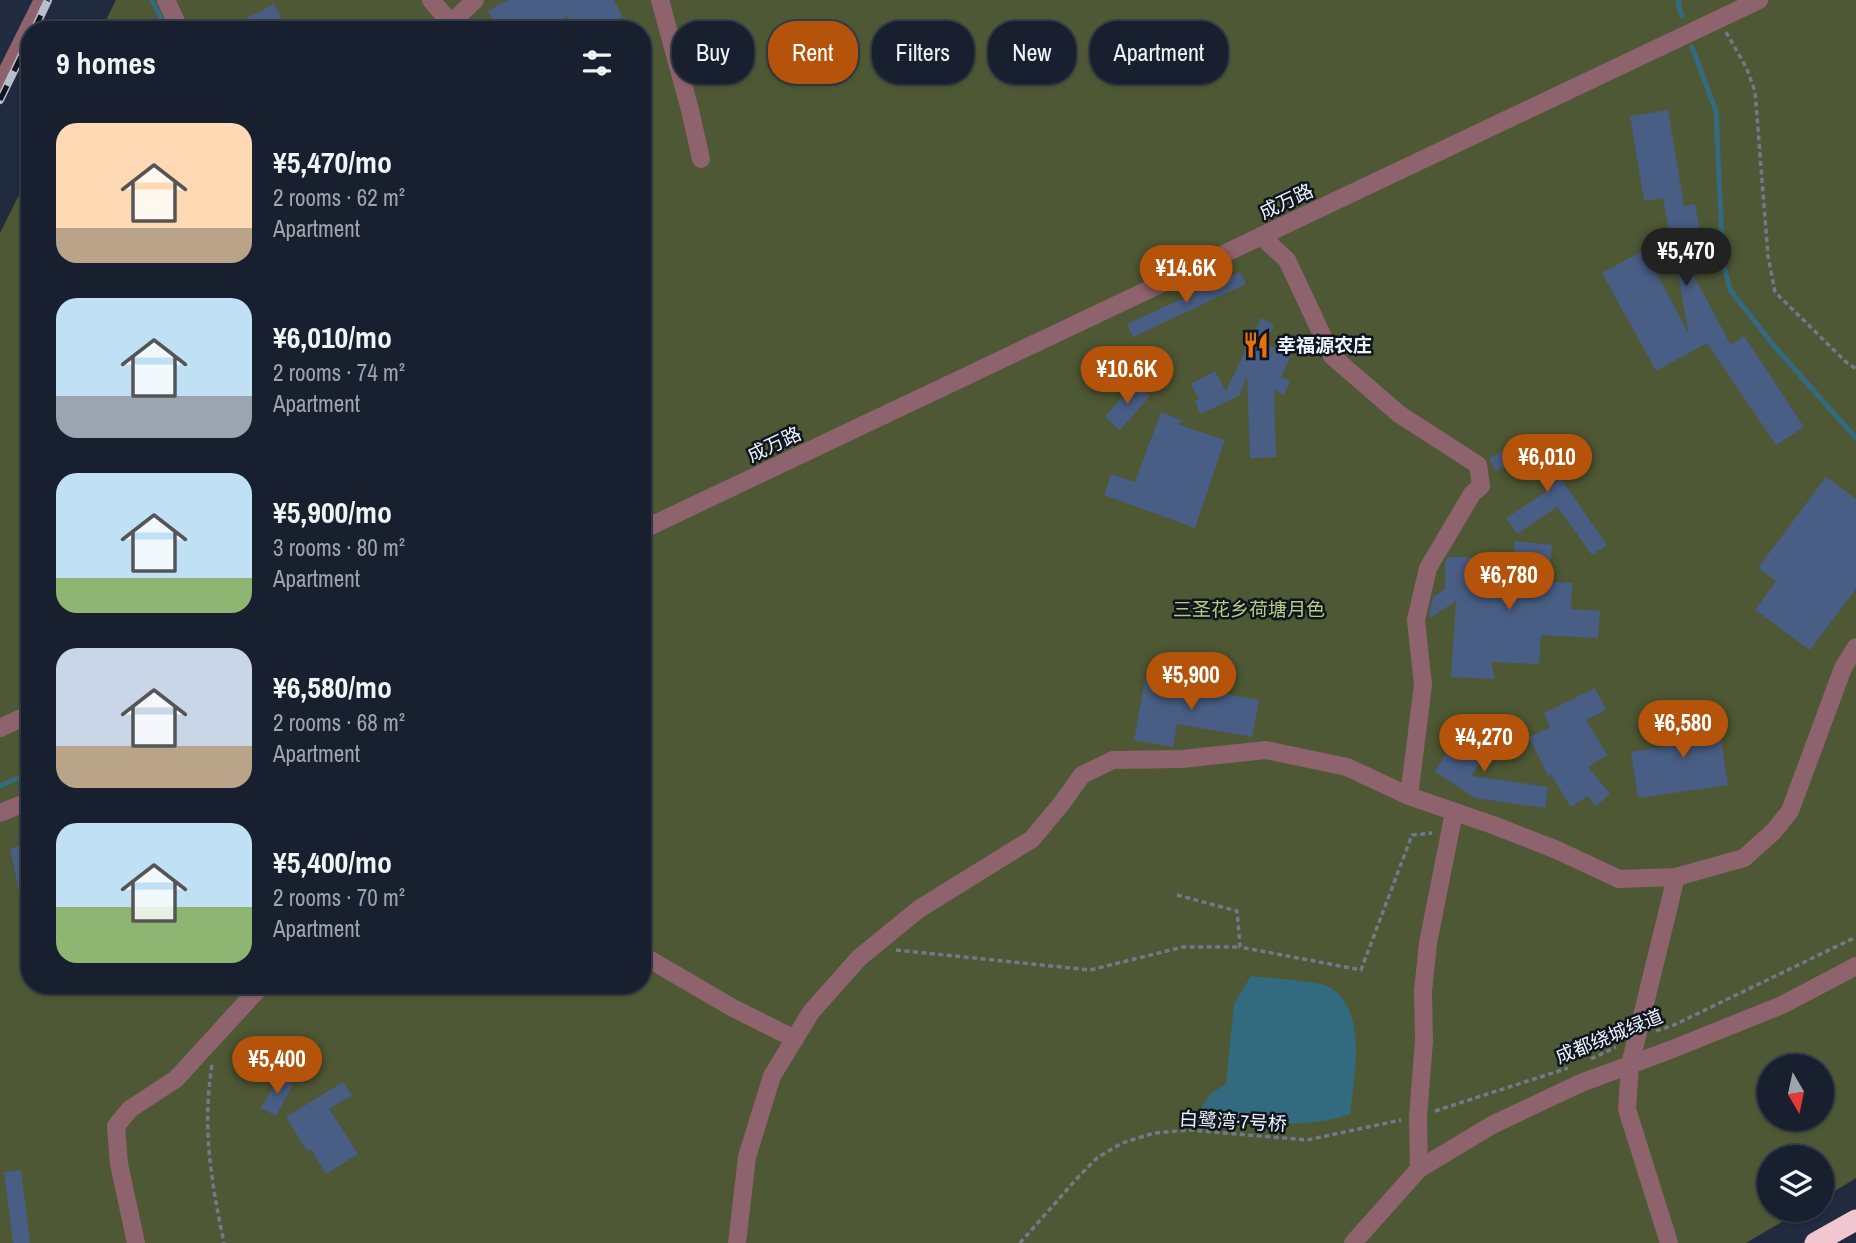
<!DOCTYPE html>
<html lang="en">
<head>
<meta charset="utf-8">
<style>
	body { margin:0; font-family:"Archivo Narrow","Noto Sans SC",sans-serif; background:#252d3b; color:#f1f3f6; height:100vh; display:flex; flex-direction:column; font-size:26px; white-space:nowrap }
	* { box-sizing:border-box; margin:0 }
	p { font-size:23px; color:#9fa3aa }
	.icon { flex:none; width:38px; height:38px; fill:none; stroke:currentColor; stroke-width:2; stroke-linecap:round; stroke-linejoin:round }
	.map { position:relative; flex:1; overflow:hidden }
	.panel { position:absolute; left:21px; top:21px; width:630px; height:973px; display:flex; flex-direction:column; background:#18202f; border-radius:28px; box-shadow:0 2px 5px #0004,0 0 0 2px #363e4b }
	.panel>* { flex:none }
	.banner { position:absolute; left:672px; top:21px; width:665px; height:63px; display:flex; gap:14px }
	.needle { width:46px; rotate:171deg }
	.fabs { position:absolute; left:1757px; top:1054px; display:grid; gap:14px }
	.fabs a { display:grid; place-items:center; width:77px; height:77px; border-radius:50%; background:#18202f; box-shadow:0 2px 5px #0004,0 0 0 2px #363e4b; font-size:35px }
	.price { position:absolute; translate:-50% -60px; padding:0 16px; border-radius:24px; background:#b45309; color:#fff; font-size:23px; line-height:46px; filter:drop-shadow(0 2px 4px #0008) }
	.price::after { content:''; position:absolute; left:50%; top:42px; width:21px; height:16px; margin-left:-10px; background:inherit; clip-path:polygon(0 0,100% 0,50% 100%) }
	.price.on { background:#222; color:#fff }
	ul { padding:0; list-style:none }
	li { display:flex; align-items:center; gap:21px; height:175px; padding:0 35px }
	li span { display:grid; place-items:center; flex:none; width:196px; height:140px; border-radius:21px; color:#555 }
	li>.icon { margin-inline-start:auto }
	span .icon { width:84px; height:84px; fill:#fffc; stroke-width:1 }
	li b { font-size:30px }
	h2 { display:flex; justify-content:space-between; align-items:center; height:84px; padding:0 35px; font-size:30px }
	.chip { padding:0 24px; border-radius:28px; background:#18202f; box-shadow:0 2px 5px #0004,0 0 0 2px #363e4b; font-size:24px; line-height:63px }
	.chip.on { background:#b45309; color:#fff }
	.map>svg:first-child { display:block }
	.green { fill:#4e5834; fill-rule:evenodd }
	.water { fill:#326b7f }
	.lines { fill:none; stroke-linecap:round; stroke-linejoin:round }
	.stream { stroke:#326b7f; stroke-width:5 }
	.building { fill:#485e84 }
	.path { stroke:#707a8a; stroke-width:3.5; stroke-dasharray:5 3.5; stroke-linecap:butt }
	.minor { stroke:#8e636e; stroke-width:18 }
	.highway { stroke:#f2c6d0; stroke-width:21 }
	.rail-casing { stroke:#b7bfcc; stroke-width:8 }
	.rail { stroke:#0f141d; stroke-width:5; stroke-dasharray:16; stroke-linecap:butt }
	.labels { text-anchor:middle; stroke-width:5; stroke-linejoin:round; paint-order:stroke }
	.street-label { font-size:19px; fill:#edf4fe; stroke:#0f141d }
	.poi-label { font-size:19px; font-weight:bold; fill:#edf4fe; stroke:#0f141d; text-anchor:start }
	.park-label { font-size:19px; fill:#b7cb84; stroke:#0f141d }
</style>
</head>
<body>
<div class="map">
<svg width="1856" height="1243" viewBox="0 0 1856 1243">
	<rect width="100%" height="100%" fill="#202b3f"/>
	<path class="green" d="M 116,0 L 1856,0 L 1856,1178 L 1822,1199 L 1822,1157 L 1769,1157 L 1769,1209 L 1804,1209 L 1746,1243 L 0,1243 L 0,233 L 30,173 L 30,985 L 642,985 L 642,30 L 101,30 ZM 1769,1066 L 1822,1066 L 1822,1118 L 1769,1118 Z"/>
	<path class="water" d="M 1251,976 C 1268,978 1314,981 1327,986 C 1369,1005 1354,1079 1350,1114 C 1300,1131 1248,1122 1197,1114 L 1211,1093 L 1226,1084 L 1234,1004 Z"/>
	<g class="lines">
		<g class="stream">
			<path d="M 152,0 L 167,30"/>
			<path d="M 1680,0 L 1678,5 L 1682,16"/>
			<path d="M 1692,47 L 1716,111 L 1723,262 L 1730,290 L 1775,347 L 1856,438"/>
			<path d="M 0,786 L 30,773"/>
		</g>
	</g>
	<g class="building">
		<path d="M 508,0 L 614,0 L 623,17 L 599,30 L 575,30 L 567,16 L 541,30 L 498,30 L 488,11 Z"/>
		<path d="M 274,4 L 287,30 L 224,30 Z"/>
		<path d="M 1668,110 L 1684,206 L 1695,204 L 1706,262 L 1688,265 L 1731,345 L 1744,336 L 1804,427 L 1776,445 L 1707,343 L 1656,371 L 1602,273 L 1644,250 L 1689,334 L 1663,198 L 1644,201 L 1630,116 Z"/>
		<path d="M 1240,272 L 1246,284 L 1133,337 L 1127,324 Z"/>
		<path d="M 1261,318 L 1274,325 L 1265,344 L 1291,356 L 1281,377 L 1290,381 L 1284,395 L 1274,390 L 1276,457 L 1250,458 L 1247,376 L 1239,396 L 1200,414 L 1195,401 L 1199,399 L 1191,384 L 1215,371 L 1226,391 Z"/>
		<path d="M 1134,383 L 1150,396 L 1120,430 L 1105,417 Z"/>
		<path d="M 1161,412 L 1184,421 L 1177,424 L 1225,440 L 1195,528 L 1104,495 L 1111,474 L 1135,482 Z"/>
		<path d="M 1537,434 L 1544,446 L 1540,449 L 1607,545 L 1592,555 L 1556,505 L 1556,508 L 1517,534 L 1506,518 L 1547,491 L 1523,457 L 1496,471 L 1489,458 Z"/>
		<path d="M 1826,477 L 1856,499 L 1856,589 L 1810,650 L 1755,610 L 1776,581 L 1758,568 Z"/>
		<path d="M 1515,541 L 1552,545 L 1548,582 L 1572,583 L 1571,609 L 1600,611 L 1598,638 L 1541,635 L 1539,664 L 1491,662 L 1495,679 L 1451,677 L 1456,601 L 1430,618 L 1429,616 L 1433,597 L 1445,589 L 1445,561 L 1448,557 L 1476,557 L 1476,585 L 1508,587 Z"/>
		<path d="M 1145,679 L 1259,700 L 1252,737 L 1177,724 L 1173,747 L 1134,740 Z"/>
		<path d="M 1595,688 L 1606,710 L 1586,720 L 1607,755 L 1588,767 L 1610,794 L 1596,806 L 1588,796 L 1571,807 L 1550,773 L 1549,778 L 1529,737 L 1550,727 L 1544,713 Z"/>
		<path d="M 1717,715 L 1728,785 L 1638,798 L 1631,752 L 1669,746 L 1665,723 Z"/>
		<path d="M 1464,726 L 1492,744 L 1471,776 L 1548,787 L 1545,808 L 1475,798 L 1433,770 L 1435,771 Z"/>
		<path d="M 30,844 L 30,910 L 23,911 L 10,848 Z"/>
		<path d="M 279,1076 L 293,1084 L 276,1116 L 261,1108 Z"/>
		<path d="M 343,1082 L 352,1095 L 329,1109 L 358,1154 L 326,1174 L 311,1149 L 307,1151 L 286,1117 Z"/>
		<path d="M 21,1170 L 30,1243 L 13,1243 L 4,1172 Z"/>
	</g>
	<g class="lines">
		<g class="path">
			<path d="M 1726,32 L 1746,67 L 1755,91 L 1768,256 L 1775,292 L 1846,362 L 1856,369"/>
			<path d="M 1177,895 L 1237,911 L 1240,947 L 1361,970 L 1412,835 L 1432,833"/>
			<path d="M 896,950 L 1090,970 L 1183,947 L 1240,947"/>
			<path d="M 1656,1031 L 1674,1025 L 1856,937"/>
			<path d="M 1591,1059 L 1616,1047"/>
			<path d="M 212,1065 C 202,1128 211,1181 224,1243"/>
			<path d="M 1435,1111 L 1568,1068"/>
			<path d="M 1020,1243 L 1080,1175 L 1097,1158 L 1122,1143 L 1154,1133 L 1190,1130 L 1307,1140 L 1401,1120"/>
		</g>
		<g class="minor">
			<path d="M 166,0 L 180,30"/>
			<path d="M 431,0 L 457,30"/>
			<path d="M 660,0 L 690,110 L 701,159"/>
			<path d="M 452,22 L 475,0"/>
			<path d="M 0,86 L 43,0"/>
			<path d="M 1261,236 L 1287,260 L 1332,356 L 1399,414 L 1478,465 L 1481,486 L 1472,494 L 1428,568 L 1416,620 L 1423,685 L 1409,796"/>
			<path d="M 642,530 L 1759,0"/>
			<path d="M 0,728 L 30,714"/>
			<path d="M 0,813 L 30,801"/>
			<path d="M 642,955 L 733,1008 L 795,1039"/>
			<path d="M 1419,1169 L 1418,1117 L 1424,1041 L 1423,991 L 1428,943 L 1454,812"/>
			<path d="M 136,1243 L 119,1164 L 116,1126 L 130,1109 L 176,1079 L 262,985"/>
			<path d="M 737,1243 L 747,1157 L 772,1076 L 811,1012 L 859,958 L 919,909 L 1032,839 L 1062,803 L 1082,775 L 1113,760 L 1182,759 L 1266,750 L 1347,767 L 1409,796 L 1493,825 L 1557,850 L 1619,879 L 1676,877 L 1744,858 L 1774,831 L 1790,811 L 1843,668 L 1856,647"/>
			<path d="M 1353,1243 L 1419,1169 L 1492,1125 L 1581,1083 L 1670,1050 L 1782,1005 L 1856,966"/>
			<path d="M 1669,1243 L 1627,1109 L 1630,1065 L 1676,877"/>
		</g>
		<path class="highway" d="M 1815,1243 L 1856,1220"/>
		<g class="rail-casing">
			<g id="rail">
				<path d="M 34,30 L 48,0"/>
				<path d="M 0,100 L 30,38"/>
			</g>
		</g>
		<use href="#rail" class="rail"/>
	</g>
	<defs>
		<g id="restaurant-bare" transform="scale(2.1)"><path d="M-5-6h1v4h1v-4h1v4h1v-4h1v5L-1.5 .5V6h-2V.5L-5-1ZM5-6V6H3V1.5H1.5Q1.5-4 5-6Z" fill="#e8710a" stroke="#0f141d" stroke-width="2.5" paint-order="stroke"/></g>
	</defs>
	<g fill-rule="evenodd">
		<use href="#restaurant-bare" x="1256" y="345"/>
	</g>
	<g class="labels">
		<g class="street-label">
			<text transform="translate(1286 201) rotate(-25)" y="7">成万路</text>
			<text transform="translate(774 444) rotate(-25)" y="7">成万路</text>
			<text transform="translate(1609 1036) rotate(-22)" y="7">成都绕城绿道</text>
			<text transform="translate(1233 1121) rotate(3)" y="7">白鹭湾·7号桥</text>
		</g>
		<g class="poi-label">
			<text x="1277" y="352">幸福源农庄</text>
		</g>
		<g class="park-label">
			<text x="1249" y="616">三圣花乡荷塘月色</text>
		</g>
	</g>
</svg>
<div class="fabs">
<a><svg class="needle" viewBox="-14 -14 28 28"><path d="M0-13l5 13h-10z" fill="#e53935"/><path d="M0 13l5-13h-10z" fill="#9fa3aa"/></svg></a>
<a><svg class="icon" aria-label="layers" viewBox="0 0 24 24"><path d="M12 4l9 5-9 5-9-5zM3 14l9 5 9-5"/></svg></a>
</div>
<b class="price on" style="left:1686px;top:288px">¥5,470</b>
<b class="price" style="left:1186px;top:305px">¥14.6K</b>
<b class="price" style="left:1127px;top:406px">¥10.6K</b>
<b class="price" style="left:1547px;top:494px">¥6,010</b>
<b class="price" style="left:1509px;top:612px">¥6,780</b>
<b class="price" style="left:1191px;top:712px">¥5,900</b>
<b class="price" style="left:1683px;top:760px">¥6,580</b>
<b class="price" style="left:1484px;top:774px">¥4,270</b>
<b class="price" style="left:277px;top:1096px">¥5,400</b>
<div class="banner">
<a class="chip">Buy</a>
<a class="chip on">Rent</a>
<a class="chip">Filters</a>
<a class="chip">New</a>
<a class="chip">Apartment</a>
</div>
<section class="panel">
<h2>9 homes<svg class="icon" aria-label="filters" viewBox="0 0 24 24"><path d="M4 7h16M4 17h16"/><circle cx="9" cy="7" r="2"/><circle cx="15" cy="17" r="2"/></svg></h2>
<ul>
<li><span style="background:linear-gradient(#ffd9b3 75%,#b9a48a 0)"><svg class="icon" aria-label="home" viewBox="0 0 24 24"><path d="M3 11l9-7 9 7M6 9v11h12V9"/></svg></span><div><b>¥5,470/mo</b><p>2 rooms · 62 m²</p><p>Apartment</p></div></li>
<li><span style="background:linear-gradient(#bfe0f5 70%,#9aa5b1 0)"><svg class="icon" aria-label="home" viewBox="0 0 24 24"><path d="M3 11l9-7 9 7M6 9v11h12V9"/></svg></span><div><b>¥6,010/mo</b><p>2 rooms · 74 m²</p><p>Apartment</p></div></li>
<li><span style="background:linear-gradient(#bfe0f5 75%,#8fb573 0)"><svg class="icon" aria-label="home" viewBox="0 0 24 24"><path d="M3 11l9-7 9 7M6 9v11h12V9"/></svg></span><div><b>¥5,900/mo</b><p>3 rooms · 80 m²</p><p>Apartment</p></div></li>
<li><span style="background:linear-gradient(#c9d6e8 70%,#b9a48a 0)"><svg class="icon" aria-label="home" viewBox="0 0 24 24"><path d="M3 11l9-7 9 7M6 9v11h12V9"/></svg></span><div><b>¥6,580/mo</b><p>2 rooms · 68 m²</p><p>Apartment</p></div></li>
<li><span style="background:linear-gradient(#bfe0f5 60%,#8fb573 0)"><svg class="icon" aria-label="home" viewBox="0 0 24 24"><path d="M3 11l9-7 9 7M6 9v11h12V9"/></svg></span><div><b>¥5,400/mo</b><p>2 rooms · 70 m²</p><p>Apartment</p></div></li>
</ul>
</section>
</div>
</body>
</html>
